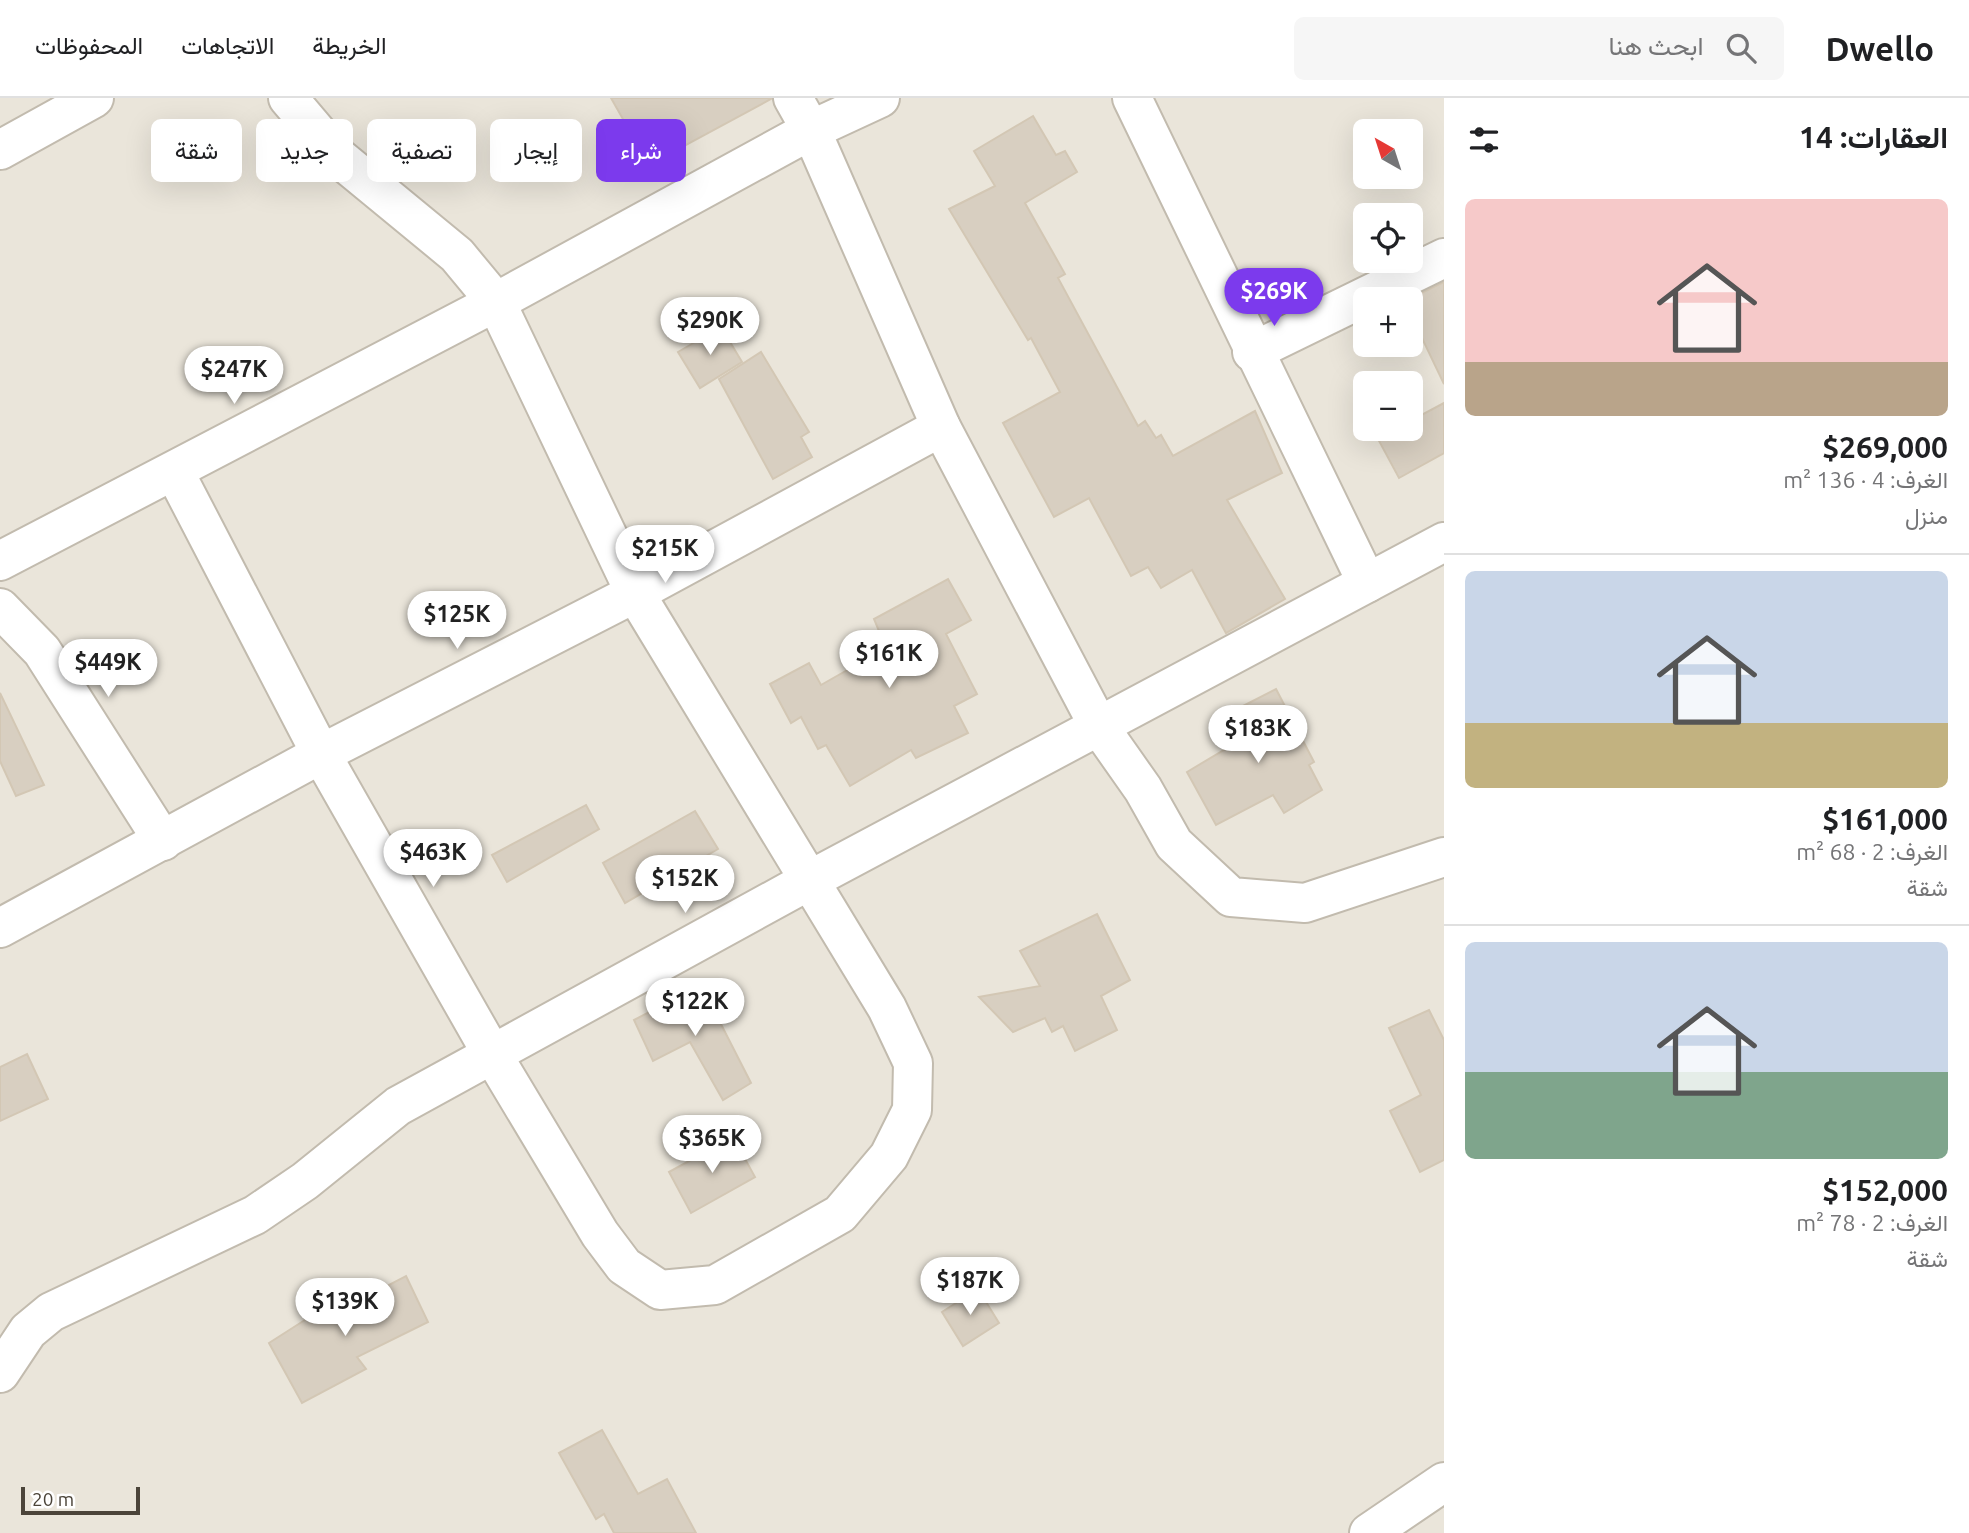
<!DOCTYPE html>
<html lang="ar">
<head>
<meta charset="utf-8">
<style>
	body { margin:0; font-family:Ubuntu,Vazirmatn,sans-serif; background:#f6f6f6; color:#202124; direction:rtl; height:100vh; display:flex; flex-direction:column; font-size:26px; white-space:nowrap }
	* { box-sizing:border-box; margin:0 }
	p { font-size:23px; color:#757577 }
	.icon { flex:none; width:38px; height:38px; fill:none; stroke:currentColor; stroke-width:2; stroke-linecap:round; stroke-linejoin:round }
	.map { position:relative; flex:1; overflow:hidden; direction:ltr }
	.drawer { display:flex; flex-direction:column; background:#fff; width:525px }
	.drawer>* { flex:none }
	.top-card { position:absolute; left:21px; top:21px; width:665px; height:63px; direction:rtl; display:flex; gap:14px }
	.needle { width:46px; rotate:321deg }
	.tools { position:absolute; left:1353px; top:21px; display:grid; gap:14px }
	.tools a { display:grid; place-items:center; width:70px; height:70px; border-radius:10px; background:#fff; box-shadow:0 7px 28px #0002; font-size:35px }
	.scale { position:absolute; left:21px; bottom:18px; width:119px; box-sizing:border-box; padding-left:7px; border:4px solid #4b4439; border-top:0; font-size:19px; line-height:24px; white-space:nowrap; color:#4b4439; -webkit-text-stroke:5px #fff; paint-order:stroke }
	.price { position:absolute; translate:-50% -60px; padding:0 16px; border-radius:24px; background:#fff; color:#222; font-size:23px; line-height:46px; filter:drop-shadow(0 2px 4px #0008) }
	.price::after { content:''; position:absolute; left:50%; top:42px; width:21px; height:16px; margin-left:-10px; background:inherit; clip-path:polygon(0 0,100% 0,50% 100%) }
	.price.on { background:#7c3aed; color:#fff }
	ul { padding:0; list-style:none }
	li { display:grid; align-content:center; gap:14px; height:371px; padding:0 21px }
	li+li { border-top:2px solid #e0e0e0 }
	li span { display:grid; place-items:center; height:217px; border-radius:10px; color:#555 }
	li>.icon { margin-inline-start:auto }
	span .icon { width:126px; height:126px; fill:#fffc; stroke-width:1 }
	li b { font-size:30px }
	h2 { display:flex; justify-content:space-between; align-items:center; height:84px; padding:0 21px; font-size:30px }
	.chip { padding:0 24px; border-radius:10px; background:#fff; box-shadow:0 7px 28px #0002; font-size:24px; line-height:63px }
	.chip.on { background:#7c3aed; color:#fff }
	header { display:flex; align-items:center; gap:42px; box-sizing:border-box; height:98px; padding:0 35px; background:#fff; border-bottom:2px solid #e0e0e0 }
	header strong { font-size:33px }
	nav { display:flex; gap:38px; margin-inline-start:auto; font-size:24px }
	.search { width:490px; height:63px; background:#f6f6f6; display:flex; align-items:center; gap:18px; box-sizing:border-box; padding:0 24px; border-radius:10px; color:#757577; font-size:26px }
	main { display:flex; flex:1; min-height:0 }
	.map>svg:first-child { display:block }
	.residential { fill:#eae5da; fill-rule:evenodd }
	.building { fill:#d8cfc1; stroke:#d3c7b4; stroke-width:2 }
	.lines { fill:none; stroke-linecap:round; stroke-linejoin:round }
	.minor-casing { stroke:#c2bbae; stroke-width:42 }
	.minor { stroke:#fff; stroke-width:38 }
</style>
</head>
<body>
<header>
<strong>Dwello</strong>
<div class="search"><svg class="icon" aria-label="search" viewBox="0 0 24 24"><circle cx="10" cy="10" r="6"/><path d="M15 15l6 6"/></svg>ابحث هنا</div>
<nav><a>الخريطة</a><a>الاتجاهات</a><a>المحفوظات</a></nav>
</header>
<main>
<section class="drawer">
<h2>العقارات: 14<svg class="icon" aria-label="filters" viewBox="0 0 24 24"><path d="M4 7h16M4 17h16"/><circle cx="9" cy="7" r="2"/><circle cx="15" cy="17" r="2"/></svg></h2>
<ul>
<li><span style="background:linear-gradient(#f6c9c9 75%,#b9a48a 0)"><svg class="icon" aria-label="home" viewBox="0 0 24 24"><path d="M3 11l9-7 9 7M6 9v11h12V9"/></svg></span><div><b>$269,000</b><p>الغرف: 4 · 136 m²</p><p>منزل</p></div></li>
<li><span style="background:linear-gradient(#c9d6e8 70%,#c2b280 0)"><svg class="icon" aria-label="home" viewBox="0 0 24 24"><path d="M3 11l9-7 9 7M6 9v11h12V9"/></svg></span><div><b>$161,000</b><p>الغرف: 2 · 68 m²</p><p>شقة</p></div></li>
<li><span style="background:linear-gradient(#c9d6e8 60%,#7fa58c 0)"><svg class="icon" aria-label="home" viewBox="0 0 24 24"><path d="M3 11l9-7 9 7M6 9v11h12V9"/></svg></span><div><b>$152,000</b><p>الغرف: 2 · 78 m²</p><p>شقة</p></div></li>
</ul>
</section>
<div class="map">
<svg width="1444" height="1435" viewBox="0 0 1444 1435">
	<rect width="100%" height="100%" fill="#f6f3ec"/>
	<path class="residential" d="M 0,0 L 1444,0 L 1444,1435 L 0,1435 ZM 1365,33 L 1410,33 L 1410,79 L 1365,79 ZM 1365,117 L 1410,117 L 1410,163 L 1365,163 ZM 1365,201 L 1410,201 L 1410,247 L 1365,247 ZM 1365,285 L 1410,285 L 1410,331 L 1365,331 Z"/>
	<g class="building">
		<path d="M 611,0 L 771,0 L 771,1 L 649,67 Z"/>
		<path d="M 1033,18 L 1056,57 L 1065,53 L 1077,74 L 1025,105 L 1065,176 L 1058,180 L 1138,328 L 1145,323 L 1156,340 L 1161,337 L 1173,358 L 1255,313 L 1282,375 L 1227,402 L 1285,501 L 1226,535 L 1192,472 L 1161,490 L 1148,469 L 1131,478 L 1089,400 L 1054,419 L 1003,325 L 1060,294 L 1031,240 L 1028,242 L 949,111 L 995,88 L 974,53 Z"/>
		<path d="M 1444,184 L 1444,286 L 1410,215 L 1409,201 Z"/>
		<path d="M 721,229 L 742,264 L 700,290 L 678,254 Z"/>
		<path d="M 761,254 L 809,334 L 801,339 L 812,359 L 773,381 L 719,281 Z"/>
		<path d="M 1444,305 L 1444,355 L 1399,380 L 1378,341 L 1397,331 L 1410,331 L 1410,323 Z"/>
		<path d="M 948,481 L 971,522 L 946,536 L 977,596 L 954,608 L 968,635 L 916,660 L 911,652 L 850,688 L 826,647 L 818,651 L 801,619 L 791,625 L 770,586 L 809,565 L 821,587 L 886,550 L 874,521 Z"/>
		<path d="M 1276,591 L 1314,664 L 1309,667 L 1322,692 L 1284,715 L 1273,697 L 1216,727 L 1187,674 L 1254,634 L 1241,609 Z"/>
		<path d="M 0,595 L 44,687 L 16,698 L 0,663 Z"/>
		<path d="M 586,707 L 599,731 L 507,784 L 492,757 Z"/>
		<path d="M 695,713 L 718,751 L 625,805 L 603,765 Z"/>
		<path d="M 1097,816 L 1130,882 L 1101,898 L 1117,932 L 1075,953 L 1063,928 L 1052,934 L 1045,920 L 1013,934 L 979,899 L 1040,888 L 1020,853 Z"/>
		<path d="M 701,887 L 751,985 L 723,1002 L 690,944 L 653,963 L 634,922 Z"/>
		<path d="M 1429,912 L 1444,942 L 1444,1062 L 1420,1074 L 1390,1013 L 1421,997 L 1389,930 Z"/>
		<path d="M 27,956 L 48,1001 L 0,1023 L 0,969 Z"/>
		<path d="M 733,1039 L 755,1079 L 691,1115 L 669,1074 Z"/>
		<path d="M 406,1178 L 428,1224 L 357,1259 L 366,1271 L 302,1305 L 269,1245 L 333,1204 L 339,1213 Z"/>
		<path d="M 978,1191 L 999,1225 L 963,1248 L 942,1214 Z"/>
		<path d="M 602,1332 L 638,1396 L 667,1381 L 696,1435 L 614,1435 L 604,1416 L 596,1421 L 559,1355 Z"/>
	</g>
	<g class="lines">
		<g class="minor-casing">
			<g id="minor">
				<path d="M 793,0 L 811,32 L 941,329 L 1098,627 L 1143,691 L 1174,746 L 1231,799 L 1305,805 L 1444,759"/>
				<path d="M 1132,0 L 1367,485"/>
				<path d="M 0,52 L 94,0"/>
				<path d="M 1252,254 L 1444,160"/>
				<path d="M 174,373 L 321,656 L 492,956 L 600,1136 L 624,1168 L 660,1192 L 715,1187 L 840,1116 L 889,1058 L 912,1012 L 913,965 L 887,910 L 635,495 L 496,204 L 457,157 L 338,59 L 288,0"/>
				<path d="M 0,463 L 496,204 L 811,32 L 880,0"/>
				<path d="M 0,510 L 42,553 L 163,743"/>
				<path d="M 0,830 L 321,656 L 635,495 L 941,329"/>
				<path d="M 0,1275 L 28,1233 L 51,1214 L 255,1117 L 305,1083 L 398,1008 L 810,782 L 1444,444"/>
				<path d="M 1369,1435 L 1444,1384"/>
			</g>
		</g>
		<use href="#minor" class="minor"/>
	</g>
</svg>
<div class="tools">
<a><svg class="needle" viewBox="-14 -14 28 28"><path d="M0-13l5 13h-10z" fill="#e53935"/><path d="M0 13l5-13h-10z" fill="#757577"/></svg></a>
<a><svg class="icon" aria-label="locate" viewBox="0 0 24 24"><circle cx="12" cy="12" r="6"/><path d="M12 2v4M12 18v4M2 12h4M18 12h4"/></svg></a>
<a>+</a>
<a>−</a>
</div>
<div class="scale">20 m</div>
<b class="price on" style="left:1274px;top:230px">$269K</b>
<b class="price" style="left:710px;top:259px">$290K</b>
<b class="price" style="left:234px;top:308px">$247K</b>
<b class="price" style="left:665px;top:487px">$215K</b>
<b class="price" style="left:457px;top:553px">$125K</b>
<b class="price" style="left:889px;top:592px">$161K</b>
<b class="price" style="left:108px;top:601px">$449K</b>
<b class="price" style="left:1258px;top:667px">$183K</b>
<b class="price" style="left:433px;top:791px">$463K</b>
<b class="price" style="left:685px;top:817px">$152K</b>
<b class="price" style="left:695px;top:940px">$122K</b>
<b class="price" style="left:712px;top:1077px">$365K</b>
<b class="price" style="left:970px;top:1219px">$187K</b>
<b class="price" style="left:345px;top:1240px">$139K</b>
<div class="top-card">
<a class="chip on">شراء</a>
<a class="chip">إيجار</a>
<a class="chip">تصفية</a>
<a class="chip">جديد</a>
<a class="chip">شقة</a>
</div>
</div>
</main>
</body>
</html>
